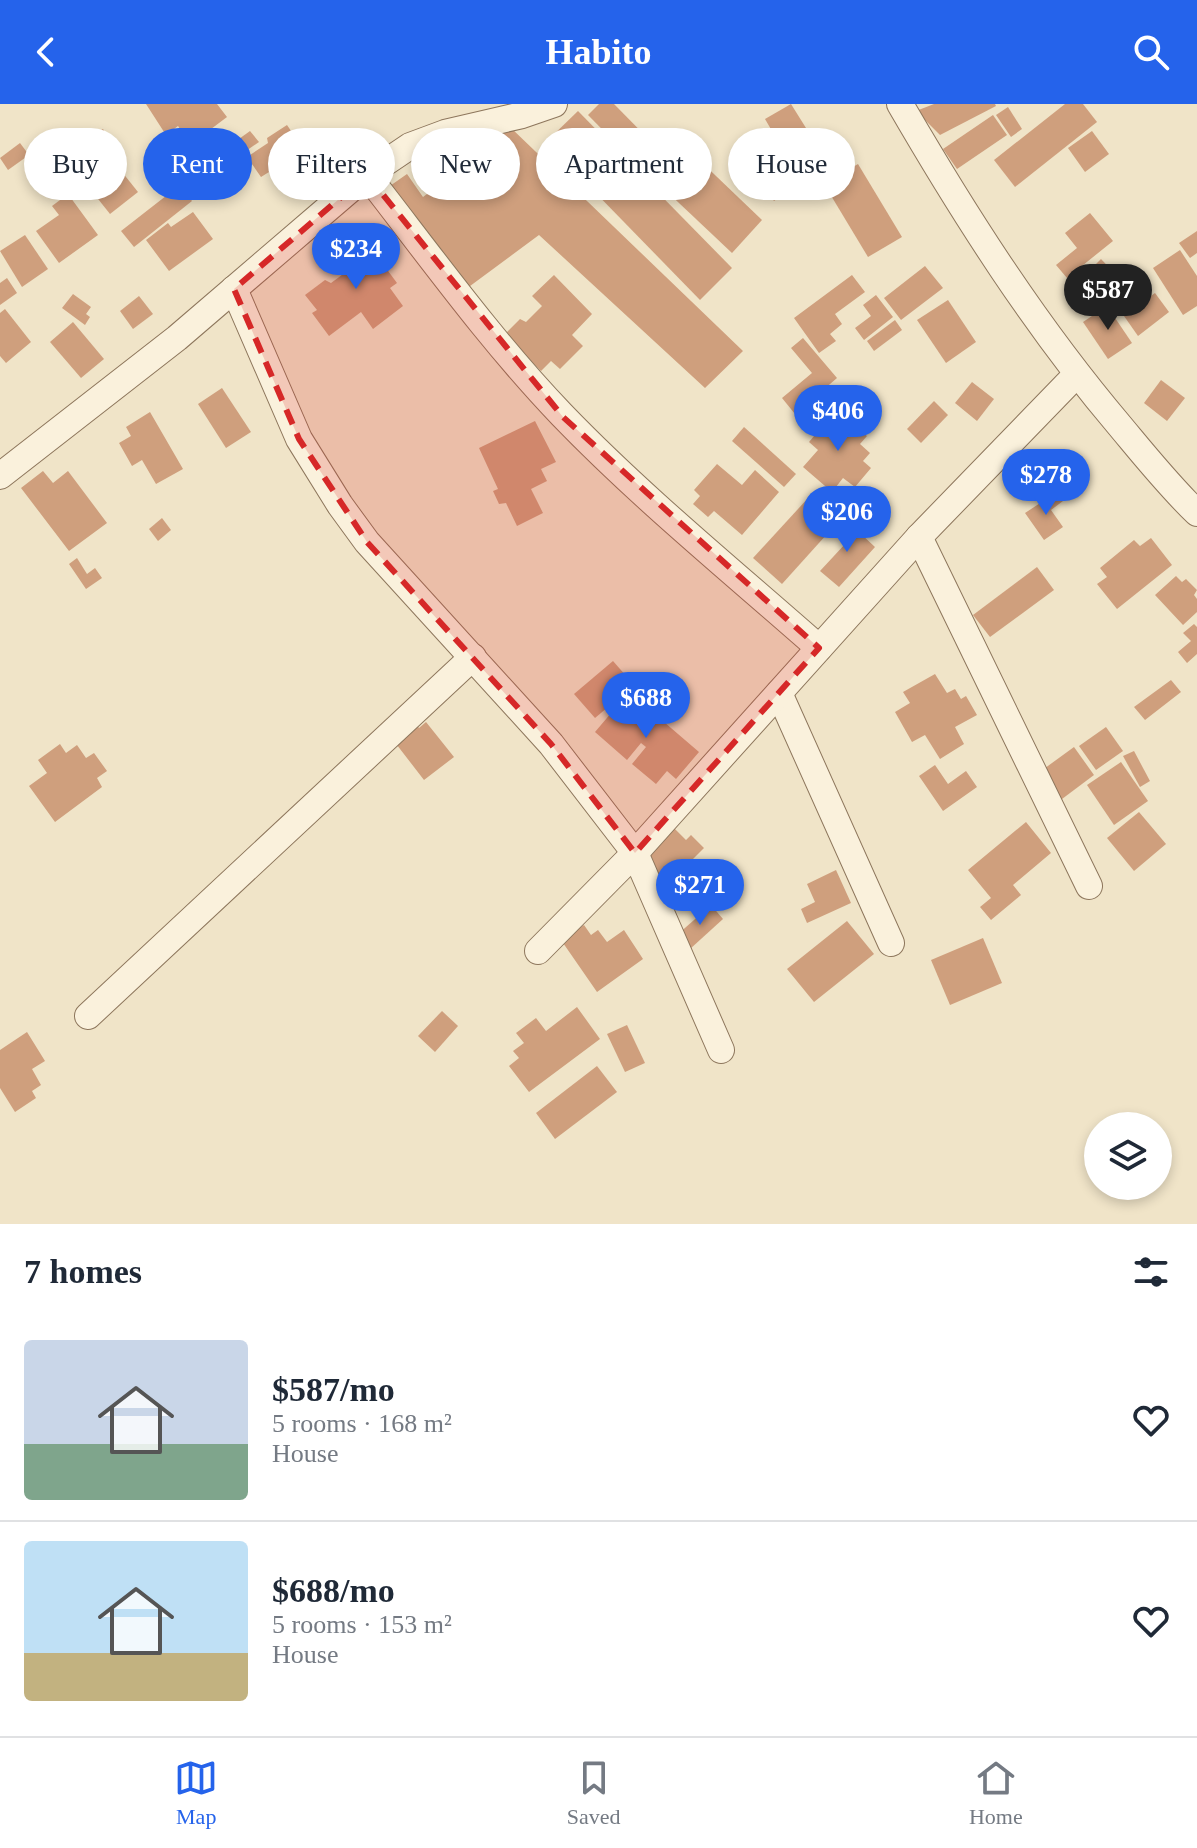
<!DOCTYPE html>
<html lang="en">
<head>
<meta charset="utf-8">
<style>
	body { margin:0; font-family:"Times New Roman",serif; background:#f2f2f3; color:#1f2937; height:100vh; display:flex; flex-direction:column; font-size:30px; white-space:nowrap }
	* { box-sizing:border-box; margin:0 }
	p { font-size:26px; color:#747a83 }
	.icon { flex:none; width:44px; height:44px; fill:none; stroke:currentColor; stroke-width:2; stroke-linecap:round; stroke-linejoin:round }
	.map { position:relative; height:1120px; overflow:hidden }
	.panel { display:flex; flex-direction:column; background:#fff; flex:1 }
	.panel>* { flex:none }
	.hud { position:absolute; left:24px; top:24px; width:1150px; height:72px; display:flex; gap:16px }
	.buttons { position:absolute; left:1084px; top:1008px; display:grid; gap:16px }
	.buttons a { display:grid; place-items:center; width:88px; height:88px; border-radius:50%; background:#fff; box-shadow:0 4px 12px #0003; font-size:40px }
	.price { position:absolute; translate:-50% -68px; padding:0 18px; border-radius:28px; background:#2563eb; color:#fff; font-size:26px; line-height:52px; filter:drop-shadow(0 2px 4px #0008) }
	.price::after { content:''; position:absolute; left:50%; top:48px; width:24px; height:18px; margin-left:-12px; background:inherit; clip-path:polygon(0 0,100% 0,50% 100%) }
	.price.selected { background:#222; color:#fff }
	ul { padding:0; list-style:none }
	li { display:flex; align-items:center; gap:24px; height:200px; padding:0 24px }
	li+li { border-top:2px solid #e0e1e3 }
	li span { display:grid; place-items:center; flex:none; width:224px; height:160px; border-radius:8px; color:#555 }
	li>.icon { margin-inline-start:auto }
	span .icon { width:96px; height:96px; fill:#fffc; stroke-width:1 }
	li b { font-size:34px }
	h2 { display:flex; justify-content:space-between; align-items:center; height:96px; padding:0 24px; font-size:34px }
	.chip { padding:0 28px; border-radius:36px; background:#fff; box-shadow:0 4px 12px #0003; font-size:28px; line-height:72px }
	.chip.selected { background:#2563eb; color:#fff }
	header { display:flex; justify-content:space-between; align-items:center; height:104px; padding:0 24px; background:#2563eb; color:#fff; font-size:36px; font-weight:600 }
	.tabs { display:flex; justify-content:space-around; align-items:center; height:112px; border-top:2px solid #e0e1e3; background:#fff; font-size:22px; color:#747a83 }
	.tabs a { display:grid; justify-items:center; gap:4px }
	.tabs .selected { color:#2563eb }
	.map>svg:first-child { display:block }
	.building { fill:#cf9f7d }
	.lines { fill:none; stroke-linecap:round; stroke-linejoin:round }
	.minor-casing { stroke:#8d765c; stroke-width:28 }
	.minor { stroke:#faf1dc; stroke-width:26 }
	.marked { fill:#d62828; fill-opacity:0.2; stroke:#d62828; stroke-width:6; stroke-dasharray:16 10; stroke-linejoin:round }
</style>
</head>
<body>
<header><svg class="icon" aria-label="back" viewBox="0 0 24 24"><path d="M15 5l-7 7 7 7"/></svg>Habito<svg class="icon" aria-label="search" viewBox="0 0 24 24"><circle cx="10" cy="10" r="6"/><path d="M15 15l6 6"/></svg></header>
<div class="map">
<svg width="1197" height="1120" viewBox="0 0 1197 1120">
	<rect width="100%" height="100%" fill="#f0e4c8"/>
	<g class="building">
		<path d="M 146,0 L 217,0 L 227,13 L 191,40 L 178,22 L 166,31 Z"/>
		<path d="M 599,0 L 614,0 L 675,62 L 656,80 L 588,11 Z"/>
		<path d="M 791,0 L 806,24 L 779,39 L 765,15 Z"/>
		<path d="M 934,0 L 995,0 L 996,2 L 940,31 L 916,7 Z"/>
		<path d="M 1065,0 L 1083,0 L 1097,18 L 1015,83 L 994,56 Z"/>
		<path d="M 1008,3 L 1022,25 L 1011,33 L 996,11 Z"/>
		<path d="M 578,7 L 732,164 L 700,196 L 546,38 Z"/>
		<path d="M 993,11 L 1007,31 L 957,65 L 943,45 Z"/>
		<path d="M 287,21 L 306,49 L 292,59 L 298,67 L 277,80 L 269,68 L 261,73 L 247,53 L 268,39 L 267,34 Z"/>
		<path d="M 509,22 L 743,247 L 705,284 L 539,131 L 466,185 L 387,84 L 407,70 L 423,93 L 439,81 L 443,86 Z"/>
		<path d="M 103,25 L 117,48 L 61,82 L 43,51 L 78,30 L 82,38 Z"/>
		<path d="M 250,27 L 259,38 L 240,51 L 232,40 Z"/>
		<path d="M 1092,27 L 1109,50 L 1085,68 L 1068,44 Z"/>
		<path d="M 20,39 L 29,51 L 8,66 L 0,54 Z"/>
		<path d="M 692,49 L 762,116 L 732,149 L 661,82 Z"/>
		<path d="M 777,51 L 798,79 L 774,97 L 753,68 Z"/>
		<path d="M 114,58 L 138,88 L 110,110 L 87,81 Z"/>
		<path d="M 858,60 L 902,133 L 868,153 L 824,80 Z"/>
		<path d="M 78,74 L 88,89 L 77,96 L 67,81 Z"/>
		<path d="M 180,81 L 192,97 L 134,143 L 121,127 Z"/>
		<path d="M 68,90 L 98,131 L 59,159 L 36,127 L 59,111 L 52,102 Z"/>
		<path d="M 193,108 L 213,135 L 169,167 L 146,136 L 168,119 L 171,123 Z"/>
		<path d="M 1090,109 L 1113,137 L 1067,174 L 1056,161 L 1077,144 L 1065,129 Z"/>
		<path d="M 1197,127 L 1197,149 L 1190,154 L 1179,139 Z"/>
		<path d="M 25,131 L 48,165 L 22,183 L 0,147 Z"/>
		<path d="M 362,132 L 397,179 L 390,184 L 403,202 L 373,225 L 361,208 L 329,232 L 312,209 L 317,206 L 305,191 L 325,176 L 331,179 L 350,165 L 339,150 Z"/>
		<path d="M 1180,146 L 1197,172 L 1197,202 L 1183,211 L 1153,164 Z"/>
		<path d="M 1101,155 L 1120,175 L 1098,197 L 1079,177 Z"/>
		<path d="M 925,162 L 943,184 L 901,216 L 884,194 Z"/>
		<path d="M 554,171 L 592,210 L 572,231 L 583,242 L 560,265 L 551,257 L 541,267 L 504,231 L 520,215 L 526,218 L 542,202 L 532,192 Z"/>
		<path d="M 852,171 L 865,188 L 835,210 L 842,220 L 830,230 L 836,237 L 819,249 L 794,214 Z"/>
		<path d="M 7,174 L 17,189 L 0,201 L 0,179 Z"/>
		<path d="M 1155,189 L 1169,208 L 1138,232 L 1124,212 Z"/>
		<path d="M 73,190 L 91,203 L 86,210 L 90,213 L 85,221 L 62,204 Z"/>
		<path d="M 876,191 L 893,213 L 864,236 L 855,224 L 871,212 L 863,201 Z"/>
		<path d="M 139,192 L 153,210 L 133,225 L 120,207 Z"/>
		<path d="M 948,196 L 976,238 L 946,259 L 917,216 Z"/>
		<path d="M 1107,202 L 1132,239 L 1108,255 L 1083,218 Z"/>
		<path d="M 5,205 L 31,238 L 6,259 L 0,252 L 0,209 Z"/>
		<path d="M 895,216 L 902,226 L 874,247 L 867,237 Z"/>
		<path d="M 73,218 L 104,255 L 81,274 L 50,238 Z"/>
		<path d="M 803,234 L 837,274 L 795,310 L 782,294 L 812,269 L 791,244 Z"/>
		<path d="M 1161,276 L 1185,294 L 1167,317 L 1144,299 Z"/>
		<path d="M 972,278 L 994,295 L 977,317 L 955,299 Z"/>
		<path d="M 222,284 L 251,328 L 226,344 L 198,300 Z"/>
		<path d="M 934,297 L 948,311 L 921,339 L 907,325 Z"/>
		<path d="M 836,306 L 867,332 L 860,340 L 870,349 L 863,357 L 871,364 L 855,383 L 843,374 L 832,388 L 803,363 L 818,346 L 809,338 Z"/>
		<path d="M 150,308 L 183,365 L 156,380 L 142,356 L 132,362 L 119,339 L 131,332 L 126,323 Z"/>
		<path d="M 535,317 L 556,358 L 541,365 L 547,377 L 531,385 L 543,409 L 517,422 L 506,399 L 499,400 L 493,387 L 498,385 L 479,344 Z"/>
		<path d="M 744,323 L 796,370 L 784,383 L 732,337 Z"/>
		<path d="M 717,360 L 742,381 L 755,366 L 779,388 L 742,431 L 714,407 L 708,413 L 693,400 L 700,392 L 694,386 Z"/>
		<path d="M 43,367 L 53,379 L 68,367 L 107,419 L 69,447 L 21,384 Z"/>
		<path d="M 1057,388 L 1063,397 L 1051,406 L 1063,423 L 1044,436 L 1025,409 Z"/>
		<path d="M 809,393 L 837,419 L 782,480 L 753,454 Z"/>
		<path d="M 162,414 L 171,426 L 158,437 L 149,425 Z"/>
		<path d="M 845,415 L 875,443 L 839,483 L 820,467 L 846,439 L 833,428 Z"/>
		<path d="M 1151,434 L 1172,461 L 1117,505 L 1097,480 L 1107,473 L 1100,464 L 1134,436 L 1140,442 Z"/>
		<path d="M 77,454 L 87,470 L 95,464 L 102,474 L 86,485 L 69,460 Z"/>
		<path d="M 1037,463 L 1054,486 L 990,533 L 973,511 Z"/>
		<path d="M 1176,472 L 1182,478 L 1186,475 L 1197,486 L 1194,491 L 1197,495 L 1197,508 L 1183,521 L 1155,491 Z"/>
		<path d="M 1194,520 L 1197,523 L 1197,550 L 1187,559 L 1178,548 L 1191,537 L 1183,529 Z"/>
		<path d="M 613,557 L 634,581 L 595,614 L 574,590 Z"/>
		<path d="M 935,570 L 947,589 L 955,585 L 961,595 L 966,592 L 977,611 L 955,623 L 964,640 L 940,655 L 925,631 L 912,638 L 895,608 L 910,599 L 903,588 Z"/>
		<path d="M 1171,576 L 1181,588 L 1145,616 L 1134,603 Z"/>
		<path d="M 629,588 L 699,648 L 676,675 L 667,667 L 656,680 L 632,660 L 646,643 L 641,639 L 627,656 L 595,628 Z"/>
		<path d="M 412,615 L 419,624 L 426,618 L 454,653 L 424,676 L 390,632 Z"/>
		<path d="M 1106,623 L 1123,647 L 1096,666 L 1079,642 Z"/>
		<path d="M 60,640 L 66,649 L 77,641 L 86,654 L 94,649 L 107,667 L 97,674 L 102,683 L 55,718 L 29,682 L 47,669 L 38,656 Z"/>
		<path d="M 1074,643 L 1094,671 L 1062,695 L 1041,667 Z"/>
		<path d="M 1134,647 L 1150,677 L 1140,683 L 1123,652 Z"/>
		<path d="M 1121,658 L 1148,697 L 1114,721 L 1087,681 Z"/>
		<path d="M 935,661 L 948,680 L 966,667 L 977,683 L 943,707 L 919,672 Z"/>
		<path d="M 1139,708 L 1166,740 L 1134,767 L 1107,734 Z"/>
		<path d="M 1026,718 L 1051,749 L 1013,781 L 1021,791 L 991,816 L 980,803 L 991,794 L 968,766 Z"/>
		<path d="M 672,722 L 686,736 L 691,731 L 704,744 L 688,760 L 696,767 L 673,789 L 639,755 Z"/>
		<path d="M 836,766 L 851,799 L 807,819 L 801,805 L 815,798 L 807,780 Z"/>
		<path d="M 711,801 L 723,815 L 690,845 L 677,831 Z"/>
		<path d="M 847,817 L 874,850 L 814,898 L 787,865 Z"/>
		<path d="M 584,821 L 591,831 L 598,826 L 607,838 L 624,826 L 643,855 L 597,888 L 561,836 Z"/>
		<path d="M 983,834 L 1002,879 L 950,901 L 931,856 Z"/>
		<path d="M 577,903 L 600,935 L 529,988 L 509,962 L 519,954 L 513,947 L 524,939 L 516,929 L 536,914 L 546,927 Z"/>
		<path d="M 442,907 L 458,922 L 435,948 L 418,932 Z"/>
		<path d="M 627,921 L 645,959 L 625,968 L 607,930 Z"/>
		<path d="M 27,928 L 45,957 L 32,965 L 41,981 L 32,987 L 36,994 L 15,1008 L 0,984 L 0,946 Z"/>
		<path d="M 597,962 L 617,988 L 555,1035 L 536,1009 Z"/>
	</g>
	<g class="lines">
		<g class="minor-casing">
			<g id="minor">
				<path d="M 900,0 C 965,112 1036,223 1120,322 C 1145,352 1169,382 1197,409"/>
				<path d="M 367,71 C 430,152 491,237 562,311 C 642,394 733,468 819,544"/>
				<path d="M 234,185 L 299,335 L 340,401 L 367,438 L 551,640 L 635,749 L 721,946"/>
				<path d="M 0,372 L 177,234 L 367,71 L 410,42 L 445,29 L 522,11 L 554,0"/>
				<path d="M 919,433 L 1089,782"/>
				<path d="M 779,589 L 891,839"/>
				<path d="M 538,847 L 635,749 L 919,433 L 1076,271"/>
				<path d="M 88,912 L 473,553"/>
			</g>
		</g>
		<use href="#minor" class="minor"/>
	</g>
	<path class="marked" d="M 367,71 L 563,313 L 819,544 L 635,749 L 551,640 L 367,438 L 299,335 L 234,185 Z"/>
</svg>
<div class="buttons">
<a><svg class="icon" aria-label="layers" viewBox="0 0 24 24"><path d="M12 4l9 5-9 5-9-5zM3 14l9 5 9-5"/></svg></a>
</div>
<b class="price" style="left:356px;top:187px">$234</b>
<b class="price selected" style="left:1108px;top:228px">$587</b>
<b class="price" style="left:838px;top:349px">$406</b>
<b class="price" style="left:1046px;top:413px">$278</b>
<b class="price" style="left:847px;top:450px">$206</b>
<b class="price" style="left:646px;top:636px">$688</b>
<b class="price" style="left:700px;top:823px">$271</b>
<div class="hud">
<a class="chip">Buy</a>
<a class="chip selected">Rent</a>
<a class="chip">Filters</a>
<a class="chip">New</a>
<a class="chip">Apartment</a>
<a class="chip">House</a>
</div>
</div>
<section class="panel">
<h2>7 homes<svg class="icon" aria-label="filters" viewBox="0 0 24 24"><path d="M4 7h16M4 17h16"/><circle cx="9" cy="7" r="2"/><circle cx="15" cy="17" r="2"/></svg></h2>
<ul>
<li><span style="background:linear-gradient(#c9d6e8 65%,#7fa58c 0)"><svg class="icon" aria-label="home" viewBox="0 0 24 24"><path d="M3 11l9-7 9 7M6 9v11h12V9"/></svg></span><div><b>$587/mo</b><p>5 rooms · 168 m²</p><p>House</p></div><svg class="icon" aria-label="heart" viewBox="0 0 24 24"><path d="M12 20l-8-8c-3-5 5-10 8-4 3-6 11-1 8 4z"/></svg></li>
<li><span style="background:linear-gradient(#bfe0f5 70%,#c2b280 0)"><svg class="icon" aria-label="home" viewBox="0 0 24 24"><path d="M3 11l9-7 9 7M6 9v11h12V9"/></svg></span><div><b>$688/mo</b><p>5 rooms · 153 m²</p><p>House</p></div><svg class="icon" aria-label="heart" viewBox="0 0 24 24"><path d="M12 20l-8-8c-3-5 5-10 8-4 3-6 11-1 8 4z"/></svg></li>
</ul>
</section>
<nav class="tabs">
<a class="selected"><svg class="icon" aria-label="map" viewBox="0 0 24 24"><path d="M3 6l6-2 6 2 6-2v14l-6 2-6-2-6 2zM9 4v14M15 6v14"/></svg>Map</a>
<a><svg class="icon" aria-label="saved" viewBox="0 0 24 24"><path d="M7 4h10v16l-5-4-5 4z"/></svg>Saved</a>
<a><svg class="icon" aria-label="home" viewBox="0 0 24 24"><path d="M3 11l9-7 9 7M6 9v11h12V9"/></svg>Home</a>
</nav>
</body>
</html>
